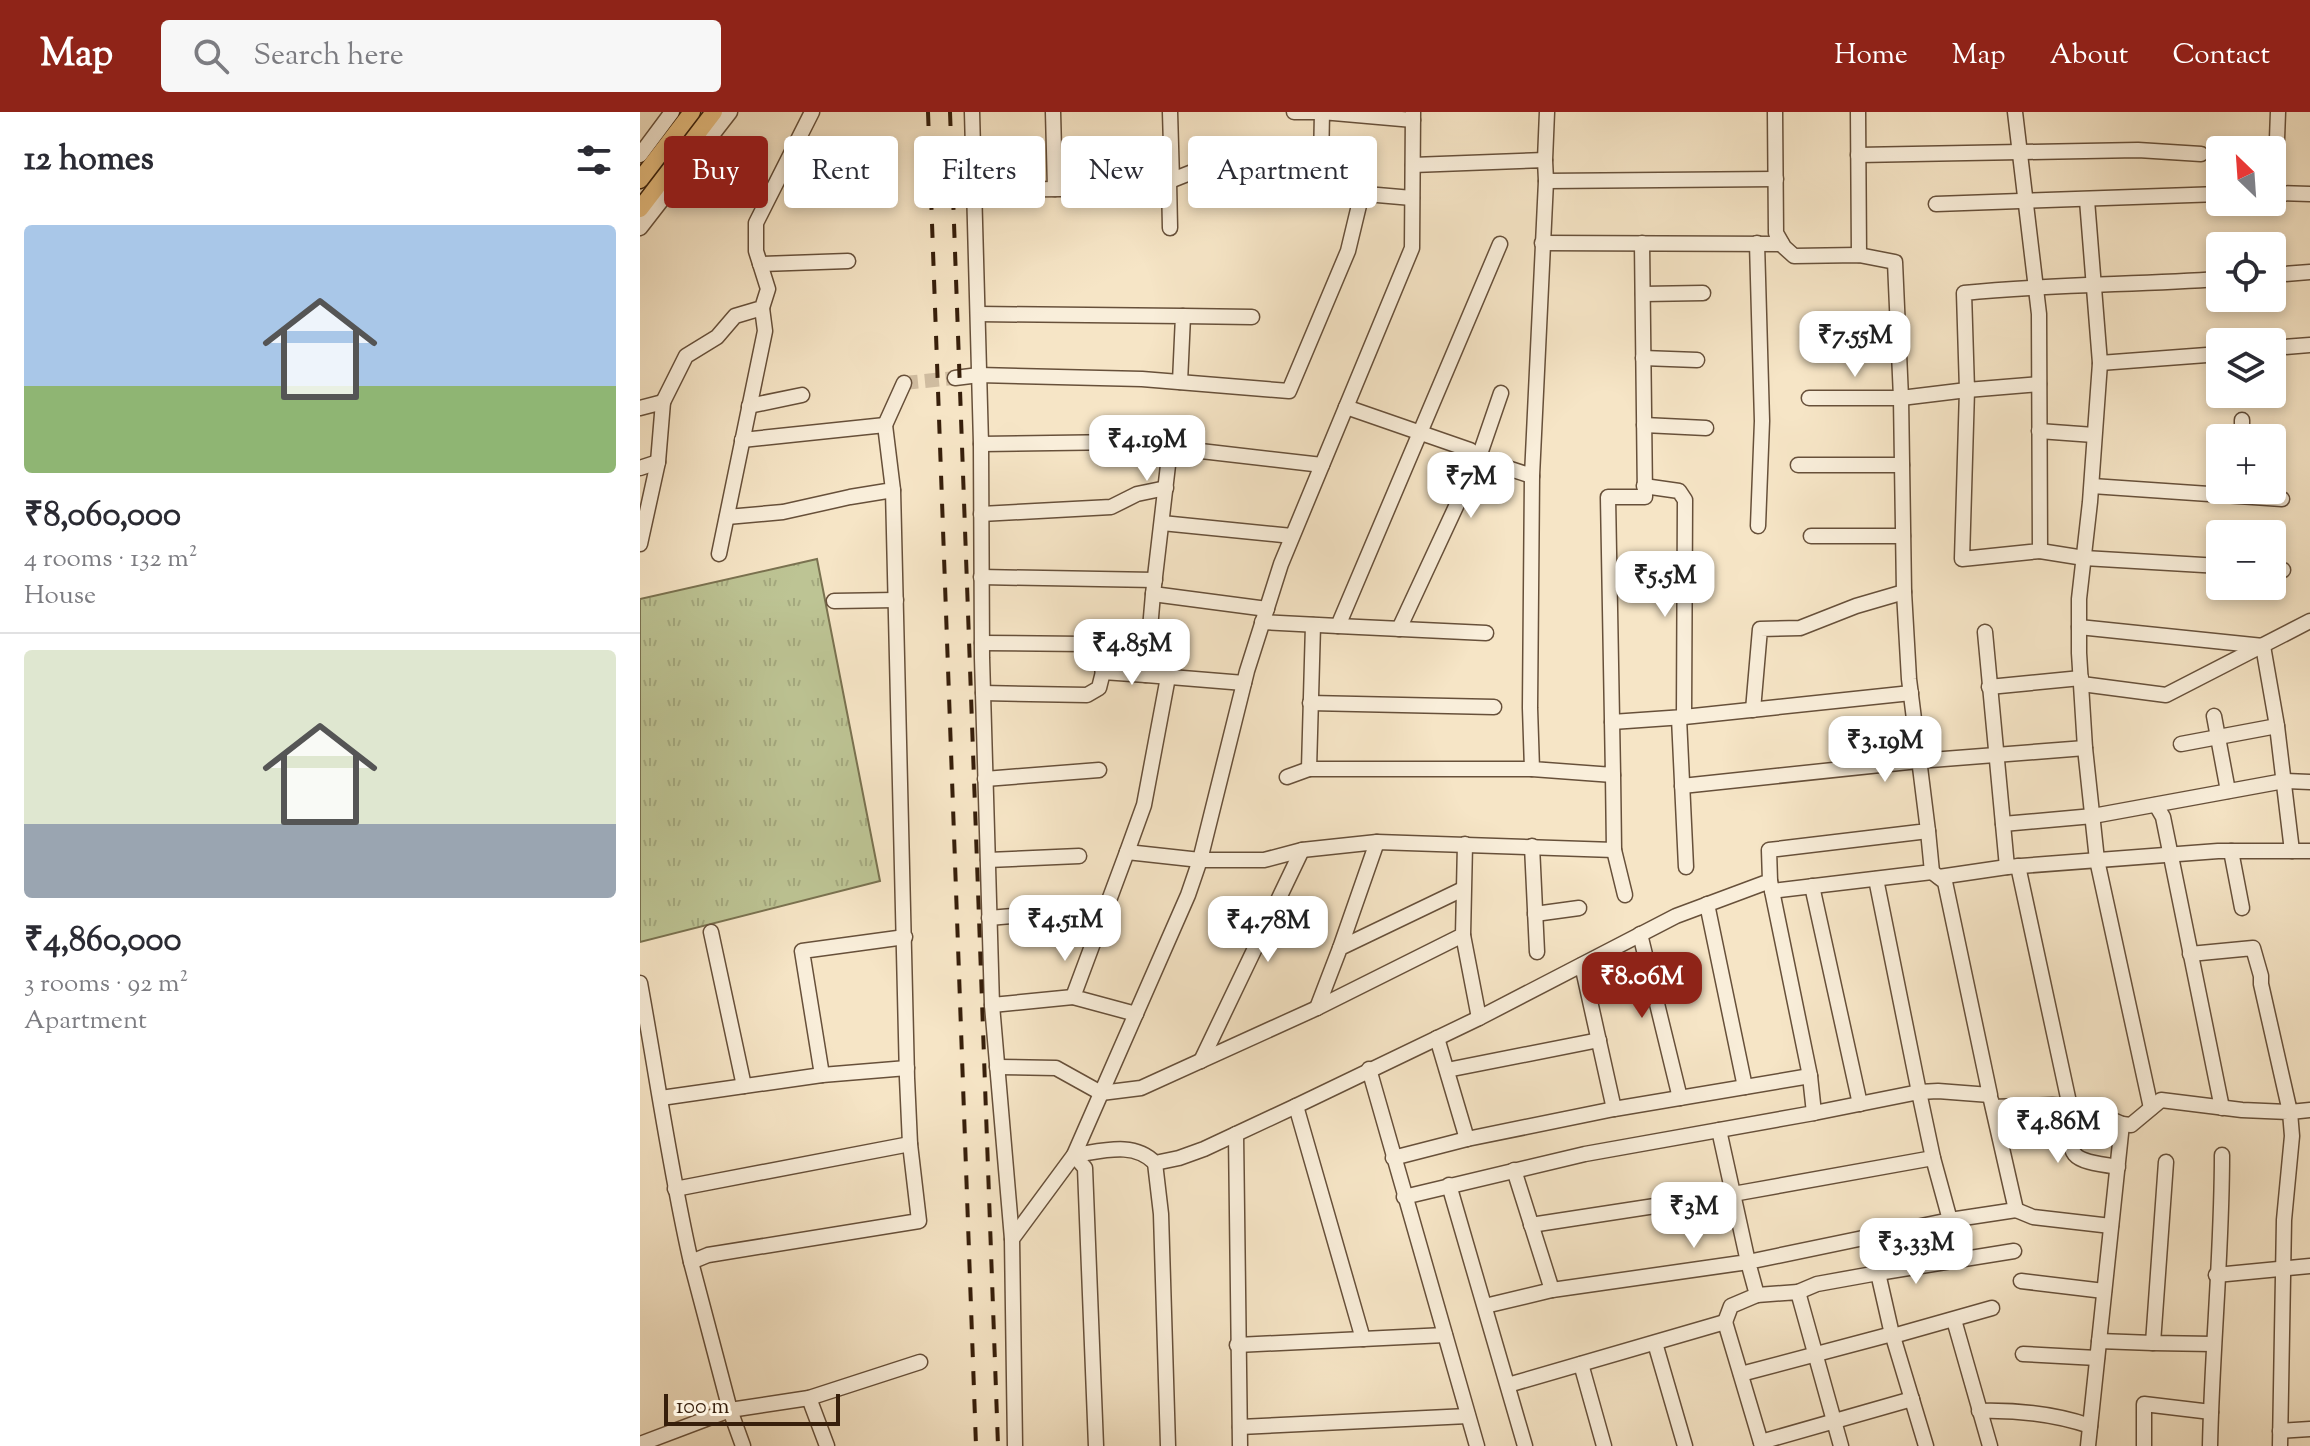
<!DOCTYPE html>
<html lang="en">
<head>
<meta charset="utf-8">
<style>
	body { margin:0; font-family:"Sorts Mill Goudy",serif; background:#f7f7f7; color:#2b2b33; height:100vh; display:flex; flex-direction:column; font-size:30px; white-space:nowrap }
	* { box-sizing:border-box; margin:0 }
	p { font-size:26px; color:#7c7c81 }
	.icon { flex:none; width:44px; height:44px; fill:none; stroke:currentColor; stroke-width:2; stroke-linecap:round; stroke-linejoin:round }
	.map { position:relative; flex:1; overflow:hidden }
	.sheet { display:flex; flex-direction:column; background:#fff; width:640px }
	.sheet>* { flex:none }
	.banner { position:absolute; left:24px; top:24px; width:760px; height:72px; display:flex; gap:16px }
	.needle { width:52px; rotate:335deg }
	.tools { position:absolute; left:1566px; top:24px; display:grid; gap:16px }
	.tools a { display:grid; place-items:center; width:80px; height:80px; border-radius:8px; background:#fff; box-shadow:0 4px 12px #0003; font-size:40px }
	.scale { position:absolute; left:24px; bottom:20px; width:176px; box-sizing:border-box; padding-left:8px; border:4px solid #371f0b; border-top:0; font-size:22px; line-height:28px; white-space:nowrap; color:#371f0b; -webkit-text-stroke:6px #f9eeda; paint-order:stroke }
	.price { position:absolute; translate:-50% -68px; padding:0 18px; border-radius:16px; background:#fff; color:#222; font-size:26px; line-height:52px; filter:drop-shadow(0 2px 4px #0008) }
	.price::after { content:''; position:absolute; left:50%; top:48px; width:24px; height:18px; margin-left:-12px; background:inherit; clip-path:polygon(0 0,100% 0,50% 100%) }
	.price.active { background:#8f2418; color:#fff }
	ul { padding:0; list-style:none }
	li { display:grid; align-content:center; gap:16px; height:424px; padding:0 24px }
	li+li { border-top:2px solid #e1e1e2 }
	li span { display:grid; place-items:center; height:248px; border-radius:8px; color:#555 }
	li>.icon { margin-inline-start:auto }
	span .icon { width:144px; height:144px; fill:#fffc; stroke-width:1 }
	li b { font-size:34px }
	h2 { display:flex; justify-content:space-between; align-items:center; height:96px; padding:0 24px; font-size:34px }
	.chip { padding:0 28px; border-radius:8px; background:#fff; box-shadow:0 4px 12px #0003; font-size:28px; line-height:72px }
	.chip.active { background:#8f2418; color:#fff }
	header { display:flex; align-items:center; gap:48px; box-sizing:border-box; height:112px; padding:0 40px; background:#8f2418; color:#fff }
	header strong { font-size:38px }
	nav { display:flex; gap:44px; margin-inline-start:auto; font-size:28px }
	.search { width:560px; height:72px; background:#f7f7f7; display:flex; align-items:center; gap:20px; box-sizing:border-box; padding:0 28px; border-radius:8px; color:#7c7c81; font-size:30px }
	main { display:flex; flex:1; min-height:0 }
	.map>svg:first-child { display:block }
	.grass { fill:url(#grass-tufts); stroke:#7a7250; stroke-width:2 }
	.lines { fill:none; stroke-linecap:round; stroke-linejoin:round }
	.minor-tunnel { stroke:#d0bda1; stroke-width:14; stroke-dasharray:14 7; stroke-linecap:butt }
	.minor-casing { stroke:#67503a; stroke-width:17 }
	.major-casing { stroke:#371f0b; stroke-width:19 }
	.minor { stroke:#f9eeda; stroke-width:14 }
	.major { stroke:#ebc283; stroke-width:16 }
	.rail { stroke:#371f0b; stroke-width:4; stroke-dasharray:14 14; stroke-linecap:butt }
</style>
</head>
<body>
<header>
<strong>Map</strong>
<div class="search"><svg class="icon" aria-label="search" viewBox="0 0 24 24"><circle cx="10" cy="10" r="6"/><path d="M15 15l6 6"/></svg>Search here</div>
<nav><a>Home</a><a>Map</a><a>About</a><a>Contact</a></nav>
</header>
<main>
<section class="sheet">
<h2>12 homes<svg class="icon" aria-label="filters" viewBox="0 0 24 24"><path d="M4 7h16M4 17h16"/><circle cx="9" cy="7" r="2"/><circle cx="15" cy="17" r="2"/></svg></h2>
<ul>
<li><span style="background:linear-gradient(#a9c7e8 65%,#8fb573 0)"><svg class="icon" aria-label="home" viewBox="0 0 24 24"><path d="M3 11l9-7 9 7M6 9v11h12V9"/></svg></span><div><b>₹8,060,000</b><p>4 rooms · 132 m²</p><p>House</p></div></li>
<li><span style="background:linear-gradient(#dfe7d0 70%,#9aa5b1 0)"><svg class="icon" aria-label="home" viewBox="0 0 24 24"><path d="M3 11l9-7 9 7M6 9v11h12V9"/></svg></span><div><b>₹4,860,000</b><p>3 rooms · 92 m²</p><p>Apartment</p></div></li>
</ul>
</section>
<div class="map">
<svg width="1670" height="1334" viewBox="0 0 1670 1334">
	<defs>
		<pattern id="grass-tufts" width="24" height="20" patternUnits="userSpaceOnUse" patternTransform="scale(2)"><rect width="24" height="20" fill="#bdc494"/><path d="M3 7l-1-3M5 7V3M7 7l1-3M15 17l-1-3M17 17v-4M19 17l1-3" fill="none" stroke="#a3a87e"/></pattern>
	</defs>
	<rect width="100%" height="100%" fill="#f6e5c6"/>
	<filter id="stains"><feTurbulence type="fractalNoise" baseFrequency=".0025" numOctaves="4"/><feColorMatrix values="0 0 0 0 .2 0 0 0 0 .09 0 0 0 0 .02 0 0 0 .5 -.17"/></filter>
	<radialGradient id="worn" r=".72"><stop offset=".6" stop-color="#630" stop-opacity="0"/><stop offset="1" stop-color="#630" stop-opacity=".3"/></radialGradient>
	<path class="grass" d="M 177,447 L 240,769 L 0,830 L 0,487 Z"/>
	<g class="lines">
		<path class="minor-tunnel" d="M 264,271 L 315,266"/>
		<g class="minor-casing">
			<g id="minor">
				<path d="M 332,0 L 341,332 L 483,330 L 682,353"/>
				<path d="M 413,0 L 415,77"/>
				<path d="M 530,0 L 532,68"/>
				<path d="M 654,0 L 682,0"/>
				<path d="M 1135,0 L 1136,121 L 1144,135 L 1154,144 L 1219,143 L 1255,150 L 1261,286 L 1327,278 L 1322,447 L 1400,439 L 1399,202 L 1375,0"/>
				<path d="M 1218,0 L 1219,143"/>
				<path d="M 0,43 L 32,0"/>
				<path d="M 1218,43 L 1498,38 L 1561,42"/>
				<path d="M 905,48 L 907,0"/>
				<path d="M 773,53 L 905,48 L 906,69 L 1136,67"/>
				<path d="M 529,69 L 530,116"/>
				<path d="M 334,78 L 512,76 L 565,55 L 600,54 L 672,58 L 681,52 L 682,0 L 773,8"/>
				<path d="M 1632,81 L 1670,82"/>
				<path d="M 1635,81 L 1638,0"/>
				<path d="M 1447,88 L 1460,251 L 1450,390 L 1439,487 L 1439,541 L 1445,636 L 1457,748 L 1511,996"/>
				<path d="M 1296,92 L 1580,82"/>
				<path d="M 0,116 L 90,0"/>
				<path d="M 902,131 L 1142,132"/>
				<path d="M 1117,131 L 1122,309 L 1118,414"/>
				<path d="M 120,152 L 208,149"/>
				<path d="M 1632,163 L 1670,160"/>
				<path d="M 1003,182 L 1063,181"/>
				<path d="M 338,202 L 543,204 L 540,270"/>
				<path d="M 543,204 L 612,205"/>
				<path d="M 1170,217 L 1258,213"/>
				<path d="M 1632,236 L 1670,233"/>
				<path d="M 1003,246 L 1057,248"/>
				<path d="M 1460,251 L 1580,242"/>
				<path d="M 315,266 L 339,263 L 502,267 L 649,279 L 708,139 L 721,85 L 726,82 L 772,86"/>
				<path d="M 1399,272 L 1327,278 L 1324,181 C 1409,172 1494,173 1580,167"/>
				<path d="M 23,290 L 46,244 L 77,225 L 95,204 L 122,196 L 128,177 L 116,139 L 116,111 L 172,0"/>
				<path d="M 109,294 L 162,283"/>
				<path d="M 706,295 L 830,338 L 843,348 L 892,364 L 906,69"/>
				<path d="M 0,296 L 23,290 L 18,350 L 0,432"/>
				<path d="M 245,313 L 264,271"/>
				<path d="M 1004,313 L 1066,316"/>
				<path d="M 1399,319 L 1454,323"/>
				<path d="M 1602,326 L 1602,308"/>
				<path d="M 341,332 L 342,546 L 352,893 L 433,885"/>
				<path d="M 530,336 L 513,482 L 506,563 L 604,571"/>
				<path d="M 1158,353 L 1262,353"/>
				<path d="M 0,356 L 18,350"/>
				<path d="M 892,364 L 890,596 L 892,657 L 973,663 L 968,385 L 1005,385 L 1002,131"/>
				<path d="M 1452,374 L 1642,387"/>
				<path d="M 341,402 L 471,395 L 497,382 L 526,376"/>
				<path d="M 87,405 L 143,400 L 210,385 L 253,378 L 245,313 L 102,328"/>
				<path d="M 522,411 L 652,424"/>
				<path d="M 1171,424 L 1263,424"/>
				<path d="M 1400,439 L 1444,446 L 1580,454"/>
				<path d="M 79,442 L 125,219 L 122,196"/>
				<path d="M 1632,458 L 1643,458"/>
				<path d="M 341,465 L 515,468"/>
				<path d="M 513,482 L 627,497"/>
				<path d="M 194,489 L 256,488"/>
				<path d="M 622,510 L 698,514 L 860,132"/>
				<path d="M 673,513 L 669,657 L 892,657"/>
				<path d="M 698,514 L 846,521"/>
				<path d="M 1439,515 L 1623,534"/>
				<path d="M 759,517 L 839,345 L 861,281"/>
				<path d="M 1345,520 L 1367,755"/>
				<path d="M 342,531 L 444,532 L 457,540 L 463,560 L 506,563"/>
				<path d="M 1623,534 L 1637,614 L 1652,739"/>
				<path d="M 528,565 L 504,693 L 487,740 L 560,748 L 624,748 L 662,738 L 737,730 L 974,738 L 973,663"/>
				<path d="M 1442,572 L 1526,583 L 1670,509"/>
				<path d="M 1349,575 L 1441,566"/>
				<path d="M 343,581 L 447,583 L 459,576 L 463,560"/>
				<path d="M 670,591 L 854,595"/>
				<path d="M 1113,598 L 1120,517 L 1160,516 L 1216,494 L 1264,480"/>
				<path d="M 1574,604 L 1588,679"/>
				<path d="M 1044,605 L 1271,581"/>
				<path d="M 1039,606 L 1046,755"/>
				<path d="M 972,610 L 1044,605 L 1045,388 L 1039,379 L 1004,374"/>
				<path d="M 1541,632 L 1637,614"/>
				<path d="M 647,665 L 669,657"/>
				<path d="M 345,667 L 459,658"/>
				<path d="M 1042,674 L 1278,649 L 1445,636"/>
				<path d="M 1516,693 L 1523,705 L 1582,996"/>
				<path d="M 1363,712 L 1453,704 L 1644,669 L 1670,670"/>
				<path d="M 892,734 L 897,840"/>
				<path d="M 974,738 L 985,783"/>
				<path d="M 1591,739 L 1602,796"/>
				<path d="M 487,740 L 433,885 L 496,902"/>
				<path d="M 348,748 L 439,744"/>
				<path d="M 1378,754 L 1430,995"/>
				<path d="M 1299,765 L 1367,755 L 1578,739 L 1670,739"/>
				<path d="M 1236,767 L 1279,980 L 1298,979 L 1350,983 L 1305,770 L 1292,760"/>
				<path d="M 1172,774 L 1220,992"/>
				<path d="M 1132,779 L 1292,760 L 1288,719"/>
				<path d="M 1067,792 L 1105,975"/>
				<path d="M 895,802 L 939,796"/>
				<path d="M 349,806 L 429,799"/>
				<path d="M 71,820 L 104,974"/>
				<path d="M 1000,822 L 1040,986"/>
				<path d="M 823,823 L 839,906"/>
				<path d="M 700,836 L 737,730"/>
				<path d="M 1550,842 L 1613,836 L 1621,864 L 1621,872 L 1650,1000 L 1670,998"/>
				<path d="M 942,853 L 974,997 L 1170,964 L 1130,769"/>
				<path d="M 0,871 C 17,964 30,1058 51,1150 L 68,1143 L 279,1109 L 270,1032 L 267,966 L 253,378"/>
				<path d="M 352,893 L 372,1127"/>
				<path d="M 677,896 L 700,836 L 823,777"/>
				<path d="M 797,926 L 827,1027"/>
				<path d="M 561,949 L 662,738"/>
				<path d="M 357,955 L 416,956 L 461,981 L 501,976 L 677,896 L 823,823 L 825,732"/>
				<path d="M 729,957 L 837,1334"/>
				<path d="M 807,958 L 959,928"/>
				<path d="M 182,963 L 162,839 L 265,825"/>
				<path d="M 21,986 L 182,963 L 267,956"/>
				<path d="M 656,994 L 723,1227"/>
				<path d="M 1353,995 L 1412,993 L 1443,995 L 1482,1012 L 1448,1334"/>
				<path d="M 1434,995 C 1428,1046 1425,1047 1478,1055"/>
				<path d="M 1174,1001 L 1279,980 L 1293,1046"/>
				<path d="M 1482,1012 L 1491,1013 L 1521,988 L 1602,998 L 1650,1000 L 1652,1024 L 1644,1108 L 1640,1334"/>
				<path d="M 596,1022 L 600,1334"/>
				<path d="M 753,1046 L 827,1027 L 974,997"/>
				<path d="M 1526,1050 L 1513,1231 L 1573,1232"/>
				<path d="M 515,1051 L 521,1102 L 528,1334"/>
				<path d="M 809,1073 L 885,1334"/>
				<path d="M 35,1077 L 270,1032"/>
				<path d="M 764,1085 L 945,1042 L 1174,1001 L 1170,964"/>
				<path d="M 1376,1098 L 1393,1105 L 1471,1114"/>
				<path d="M 1310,1108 L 1376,1098 L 1351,988"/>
				<path d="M 891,1113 L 1093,1082 L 1293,1046 L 1310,1108 L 1108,1150 L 1117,1183 L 1091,1194 L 1085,1210"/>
				<path d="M 1233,1125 L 1238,1161 L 1374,1139"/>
				<path d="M 51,1150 L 90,1298 L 103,1334"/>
				<path d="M 1576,1163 L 1670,1154"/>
				<path d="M 1381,1169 L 1464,1179"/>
				<path d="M 912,1178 L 1108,1150 L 1079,1018"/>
				<path d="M 1158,1180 L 1177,1172 L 1238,1161 L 1251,1218 L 1286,1334"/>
				<path d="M 1117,1183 L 1158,1180 L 1201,1334"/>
				<path d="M 845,1194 L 912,1178 L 874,1058"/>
				<path d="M 1314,1208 L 1350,1334"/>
				<path d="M 1253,1224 L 1352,1196"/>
				<path d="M 1459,1229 L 1513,1231"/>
				<path d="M 1015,1231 L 1045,1334"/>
				<path d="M 597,1233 L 805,1223"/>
				<path d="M 1383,1242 L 1457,1246"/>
				<path d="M 941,1252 L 964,1334"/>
				<path d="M 1101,1262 L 1252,1222"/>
				<path d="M 868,1273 L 1085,1210 L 1122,1334"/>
				<path d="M 169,1286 L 187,1334"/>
				<path d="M 1339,1299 C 1376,1298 1415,1302 1450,1314"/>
				<path d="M 600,1315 L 828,1304"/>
				<path d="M 1640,1319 L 1670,1317"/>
				<path d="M 1121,1330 L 1272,1287"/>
				<path d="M 0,1332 L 90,1298 L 169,1286 L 280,1250"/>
				<path d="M 375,1334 L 372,1127 L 434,1043 L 548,783 L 560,748 L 607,559 L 641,452 L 772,136 L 773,0"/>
				<path d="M 456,1334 L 445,1056 L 434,1043 C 463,1039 494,1029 515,1051 L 539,1046 L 564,1037 L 656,994 L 839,906 L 1036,804 L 1130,769 L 1129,738 L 1288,719 L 1269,567 L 1264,480 L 1261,286 L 1169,286"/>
				<path d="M 1504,1334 L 1504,1292 L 1571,1300"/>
				<path d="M 1570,1334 C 1572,1237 1582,1140 1582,1043"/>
			</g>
		</g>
		<g class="major-casing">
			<g id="major">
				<path d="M 0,68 L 52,0"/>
				<path d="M 0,97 L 74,0"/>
			</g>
		</g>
		<use href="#minor" class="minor"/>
		<use href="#major" class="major"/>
		<g class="rail">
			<path d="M 288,0 L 336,1334"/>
			<path d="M 310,0 L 358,1334"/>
		</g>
	</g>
	<rect width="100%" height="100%" filter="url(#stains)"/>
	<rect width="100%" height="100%" fill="url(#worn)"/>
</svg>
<div class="tools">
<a><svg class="needle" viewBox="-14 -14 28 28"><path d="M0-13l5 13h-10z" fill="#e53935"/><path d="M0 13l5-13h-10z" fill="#7c7c81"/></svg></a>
<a><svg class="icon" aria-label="locate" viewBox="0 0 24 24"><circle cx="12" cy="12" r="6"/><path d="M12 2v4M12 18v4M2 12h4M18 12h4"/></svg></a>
<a><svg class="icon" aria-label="layers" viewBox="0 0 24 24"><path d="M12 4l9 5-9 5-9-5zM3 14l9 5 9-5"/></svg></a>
<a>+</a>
<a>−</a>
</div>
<div class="scale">100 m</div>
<b class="price" style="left:1215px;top:267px">₹7.55M</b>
<b class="price" style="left:507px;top:371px">₹4.19M</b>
<b class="price" style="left:831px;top:408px">₹7M</b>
<b class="price" style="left:1025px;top:507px">₹5.5M</b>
<b class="price" style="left:492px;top:575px">₹4.85M</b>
<b class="price" style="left:1245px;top:672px">₹3.19M</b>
<b class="price" style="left:425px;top:851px">₹4.51M</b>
<b class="price" style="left:628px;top:852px">₹4.78M</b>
<b class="price active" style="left:1002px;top:908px">₹8.06M</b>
<b class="price" style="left:1418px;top:1053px">₹4.86M</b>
<b class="price" style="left:1054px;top:1138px">₹3M</b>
<b class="price" style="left:1276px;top:1174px">₹3.33M</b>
<div class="banner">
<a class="chip active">Buy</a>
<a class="chip">Rent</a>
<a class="chip">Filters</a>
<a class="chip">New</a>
<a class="chip">Apartment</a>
</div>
</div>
</main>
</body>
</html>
